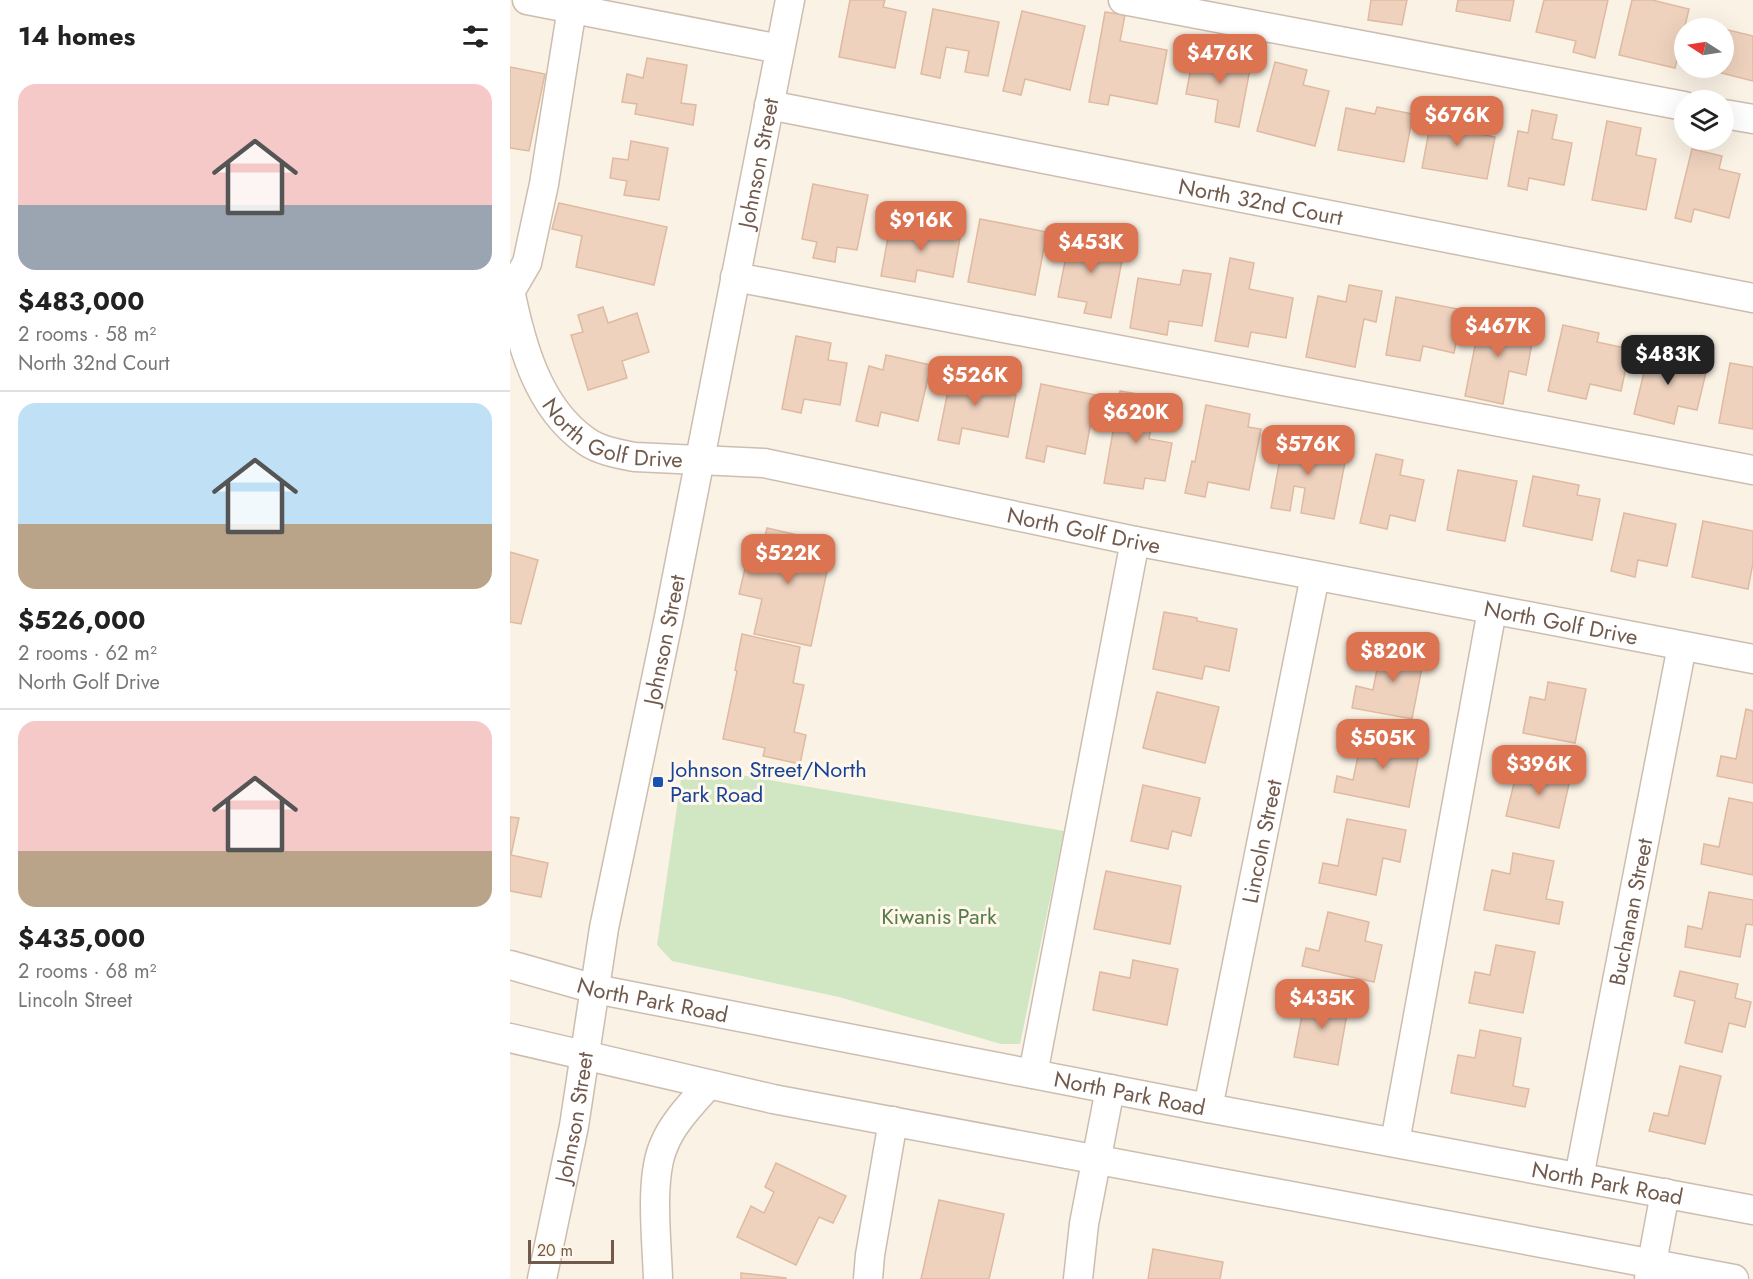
<!DOCTYPE html>
<html lang="en">
<head>
<meta charset="utf-8">
<style>
	body { margin:0; font-family:Jost,sans-serif; background:#f2f2f2; color:#222; height:100vh; display:flex; flex-direction:column; font-size:22px; white-space:nowrap }
	* { box-sizing:border-box; margin:0 }
	p { font-size:20px; color:#767676 }
	.icon { flex:none; width:33px; height:33px; fill:none; stroke:currentColor; stroke-width:2; stroke-linecap:round; stroke-linejoin:round }
	.map { position:relative; flex:1; overflow:hidden }
	.side { display:flex; flex-direction:column; background:#fff; width:510px }
	.side>* { flex:none }
	.needle { width:39px; rotate:282deg }
	.controls { position:absolute; left:1164px; top:18px; display:grid; gap:12px }
	.controls a { display:grid; place-items:center; width:60px; height:60px; border-radius:50%; background:#fff; box-shadow:0 6px 24px #0002; font-size:30px }
	.scale { position:absolute; left:18px; bottom:15px; width:86px; box-sizing:border-box; padding-left:6px; border:3px solid #715a4c; border-top:0; font-size:16px; line-height:21px; white-space:nowrap; color:#715a4c; -webkit-text-stroke:4px #fef7ea; paint-order:stroke }
	.price { position:absolute; translate:-50% -51px; padding:0 14px; border-radius:12px; background:#dc7452; color:#fff; font-size:20px; line-height:39px; filter:drop-shadow(0 2px 3px #0008) }
	.price::after { content:''; position:absolute; left:50%; top:36px; width:18px; height:14px; margin-left:-9px; background:inherit; clip-path:polygon(0 0,100% 0,50% 100%) }
	.price.current { background:#222; color:#fff }
	ul { padding:0; list-style:none }
	li { display:grid; align-content:center; gap:12px; height:318px; padding:0 18px }
	li+li { border-top:2px solid #e0e0e0 }
	li span { display:grid; place-items:center; height:186px; border-radius:18px; color:#555 }
	li>.icon { margin-inline-start:auto }
	span .icon { width:108px; height:108px; fill:#fffc; stroke-width:1 }
	li b { font-size:26px }
	h2 { display:flex; justify-content:space-between; align-items:center; height:72px; padding:0 18px; font-size:26px }
	main { display:flex; flex:1; min-height:0 }
	.map>svg:first-child { display:block }
	.green { fill:#d1e7c4 }
	.building { fill:#eed2be; stroke:#dfbaa0; stroke-width:1.5 }
	.lines { fill:none; stroke-linecap:round; stroke-linejoin:round }
	.minor-casing { stroke:#cdbdaf; stroke-width:31 }
	.minor { stroke:#fff; stroke-width:28 }
	.transit-dot { fill:#1a4fb4; stroke:#fef7ea; stroke-width:2 }
	.labels { text-anchor:middle; stroke-width:6; stroke-linejoin:round; paint-order:stroke }
	.street-label { font-size:22px; fill:#715a4c; stroke:#fef7ea }
	.transit-label { font-size:22px; fill:#164399; stroke:#fef7ea; text-anchor:start }
	.park-label { font-size:22px; fill:#557b48; stroke:#fef7ea }
</style>
</head>
<body>
<main>
<section class="side">
<h2>14 homes<svg class="icon" aria-label="filters" viewBox="0 0 24 24"><path d="M4 7h16M4 17h16"/><circle cx="9" cy="7" r="2"/><circle cx="15" cy="17" r="2"/></svg></h2>
<ul>
<li><span style="background:linear-gradient(#f6c9c9 65%,#9aa5b1 0)"><svg class="icon" aria-label="home" viewBox="0 0 24 24"><path d="M3 11l9-7 9 7M6 9v11h12V9"/></svg></span><div><b>$483,000</b><p>2 rooms · 58 m²</p><p>North 32nd Court</p></div></li>
<li><span style="background:linear-gradient(#bfe0f5 65%,#b9a48a 0)"><svg class="icon" aria-label="home" viewBox="0 0 24 24"><path d="M3 11l9-7 9 7M6 9v11h12V9"/></svg></span><div><b>$526,000</b><p>2 rooms · 62 m²</p><p>North Golf Drive</p></div></li>
<li><span style="background:linear-gradient(#f6c9c9 70%,#b9a48a 0)"><svg class="icon" aria-label="home" viewBox="0 0 24 24"><path d="M3 11l9-7 9 7M6 9v11h12V9"/></svg></span><div><b>$435,000</b><p>2 rooms · 68 m²</p><p>Lincoln Street</p></div></li>
</ul>
</section>
<div class="map">
<svg width="1243" height="1279" viewBox="0 0 1243 1279">
	<rect width="100%" height="100%" fill="#faf2e5"/>
	<path class="green" d="M 173,765 L 554,831 L 510,1044 L 491,1044 L 329,997 L 162,961 L 147,945 Z"/>
	<g class="building">
		<path d="M 340,0 L 375,0 L 373,7 L 396,12 L 385,68 L 329,57 Z"/>
		<path d="M 861,0 L 897,0 L 892,25 L 858,20 Z"/>
		<path d="M 948,0 L 1004,0 L 1000,21 L 946,11 Z"/>
		<path d="M 1034,0 L 1098,0 L 1085,58 L 1063,52 L 1066,41 L 1026,32 Z"/>
		<path d="M 1122,0 L 1142,0 L 1179,9 L 1165,68 L 1109,55 Z"/>
		<path d="M 423,9 L 489,22 L 478,76 L 455,72 L 459,51 L 436,47 L 430,78 L 411,74 Z"/>
		<path d="M 512,11 L 575,26 L 560,90 L 515,79 L 511,95 L 493,91 Z"/>
		<path d="M 595,12 L 615,15 L 610,41 L 657,50 L 647,104 L 600,95 L 598,105 L 579,102 Z"/>
		<path d="M 1214,29 L 1243,36 L 1243,81 L 1192,68 L 1214,68 Z"/>
		<path d="M 700,49 L 725,54 L 723,66 L 740,69 L 729,127 L 705,122 L 708,100 L 676,94 L 683,57 L 697,60 Z"/>
		<path d="M 137,58 L 177,65 L 171,103 L 186,105 L 183,125 L 125,114 L 127,104 L 112,102 L 117,74 L 133,78 Z"/>
		<path d="M 765,62 L 797,70 L 793,85 L 819,91 L 805,146 L 747,131 Z"/>
		<path d="M 0,67 L 35,74 L 19,151 L 0,148 Z"/>
		<path d="M 867,107 L 903,114 L 894,162 L 828,150 L 836,108 L 865,114 Z"/>
		<path d="M 923,110 L 958,116 L 955,131 L 985,137 L 977,179 L 912,168 Z"/>
		<path d="M 1022,110 L 1047,115 L 1042,139 L 1062,143 L 1054,185 L 1019,178 L 1017,190 L 998,186 L 1008,131 L 1018,133 Z"/>
		<path d="M 1097,121 L 1131,128 L 1126,155 L 1146,159 L 1136,210 L 1082,200 Z"/>
		<path d="M 121,141 L 158,148 L 149,200 L 114,195 L 117,181 L 100,178 L 103,158 L 118,160 Z"/>
		<path d="M 1182,149 L 1212,156 L 1209,169 L 1230,174 L 1219,218 L 1184,209 L 1181,222 L 1165,218 Z"/>
		<path d="M 303,184 L 358,195 L 347,250 L 327,247 L 325,262 L 303,258 L 307,242 L 292,239 Z"/>
		<path d="M 49,203 L 157,227 L 144,285 L 66,267 L 72,236 L 42,229 Z"/>
		<path d="M 470,219 L 537,232 L 525,295 L 458,282 Z"/>
		<path d="M 424,222 L 452,227 L 443,277 L 407,270 L 405,282 L 371,276 L 380,226 L 421,234 Z"/>
		<path d="M 562,226 L 580,229 L 577,243 L 614,250 L 601,318 L 574,313 L 577,302 L 548,297 Z"/>
		<path d="M 720,258 L 744,263 L 739,289 L 783,298 L 776,338 L 741,332 L 738,347 L 705,341 Z"/>
		<path d="M 673,270 L 701,274 L 692,326 L 659,321 L 657,335 L 620,328 L 628,278 L 670,285 Z"/>
		<path d="M 839,285 L 872,291 L 866,322 L 854,319 L 845,367 L 796,357 L 808,296 L 836,302 Z"/>
		<path d="M 886,297 L 953,310 L 944,353 L 913,346 L 910,361 L 876,355 Z"/>
		<path d="M 93,307 L 98,323 L 127,313 L 139,352 L 112,361 L 117,378 L 78,390 L 61,335 L 73,332 L 68,315 Z"/>
		<path d="M 971,316 L 1025,327 L 1016,375 L 999,371 L 993,404 L 955,396 Z"/>
		<path d="M 1053,325 L 1089,333 L 1087,342 L 1120,349 L 1111,391 L 1080,384 L 1076,399 L 1038,391 Z"/>
		<path d="M 286,336 L 321,343 L 318,360 L 337,363 L 330,405 L 294,399 L 291,413 L 272,409 Z"/>
		<path d="M 1141,343 L 1161,347 L 1158,359 L 1197,368 L 1187,410 L 1168,406 L 1164,424 L 1124,414 Z"/>
		<path d="M 376,355 L 421,365 L 408,421 L 371,412 L 368,426 L 346,421 L 359,366 L 373,370 Z"/>
		<path d="M 1220,363 L 1243,367 L 1243,429 L 1209,423 Z"/>
		<path d="M 443,366 L 477,373 L 474,389 L 506,395 L 498,437 L 452,428 L 449,444 L 428,440 Z"/>
		<path d="M 531,384 L 586,395 L 575,454 L 537,446 L 534,462 L 516,458 Z"/>
		<path d="M 610,391 L 646,397 L 639,439 L 662,443 L 655,481 L 635,478 L 633,489 L 594,483 Z"/>
		<path d="M 696,405 L 740,414 L 738,427 L 751,429 L 739,490 L 698,482 L 695,497 L 675,493 L 682,461 L 685,462 Z"/>
		<path d="M 775,431 L 812,438 L 809,452 L 836,457 L 824,519 L 791,513 L 795,488 L 784,486 L 780,511 L 761,508 Z"/>
		<path d="M 866,454 L 893,460 L 890,475 L 914,480 L 905,521 L 880,515 L 877,529 L 850,523 Z"/>
		<path d="M 948,470 L 1007,481 L 995,541 L 937,530 Z"/>
		<path d="M 1023,476 L 1069,485 L 1067,495 L 1090,499 L 1082,540 L 1013,526 Z"/>
		<path d="M 1114,513 L 1166,524 L 1157,566 L 1128,560 L 1125,577 L 1101,571 Z"/>
		<path d="M 1193,521 L 1243,531 L 1243,563 L 1238,589 L 1182,577 Z"/>
		<path d="M 257,528 L 323,543 L 301,646 L 244,634 L 252,599 L 229,594 L 237,560 L 249,563 Z"/>
		<path d="M 0,552 L 28,560 L 11,624 L 0,622 Z"/>
		<path d="M 654,612 L 687,618 L 687,621 L 727,629 L 719,671 L 695,666 L 692,679 L 643,669 Z"/>
		<path d="M 232,634 L 290,647 L 283,683 L 294,685 L 284,732 L 296,735 L 290,764 L 253,756 L 255,748 L 213,739 L 227,671 L 225,670 Z"/>
		<path d="M 872,643 L 915,652 L 902,719 L 842,708 L 846,686 L 863,690 Z"/>
		<path d="M 1038,682 L 1076,689 L 1065,743 L 1013,733 L 1020,697 L 1035,700 Z"/>
		<path d="M 647,692 L 709,707 L 695,763 L 633,748 Z"/>
		<path d="M 1236,709 L 1243,711 L 1243,783 L 1207,776 L 1211,756 L 1226,759 Z"/>
		<path d="M 853,732 L 911,743 L 899,807 L 824,792 L 827,776 L 843,780 Z"/>
		<path d="M 1009,763 L 1061,775 L 1049,828 L 996,816 Z"/>
		<path d="M 633,785 L 690,798 L 681,836 L 662,831 L 658,849 L 621,841 Z"/>
		<path d="M 1219,798 L 1243,803 L 1243,875 L 1191,864 L 1194,844 L 1209,847 Z"/>
		<path d="M 0,817 L 9,818 L 1,855 L 38,863 L 31,897 L 0,891 Z"/>
		<path d="M 837,819 L 896,830 L 890,862 L 873,858 L 866,895 L 809,883 L 813,863 L 828,866 Z"/>
		<path d="M 1003,853 L 1044,861 L 1036,899 L 1053,902 L 1049,924 L 974,910 L 982,870 L 1000,874 Z"/>
		<path d="M 596,871 L 671,886 L 660,944 L 584,929 Z"/>
		<path d="M 1199,892 L 1243,900 L 1243,925 L 1236,924 L 1230,957 L 1175,947 L 1178,926 L 1192,929 Z"/>
		<path d="M 818,912 L 859,922 L 855,941 L 872,945 L 864,982 L 792,966 L 796,948 L 809,951 Z"/>
		<path d="M 986,945 L 1025,952 L 1013,1013 L 959,1003 L 965,972 L 980,975 Z"/>
		<path d="M 623,960 L 668,969 L 657,1025 L 583,1010 L 590,972 L 620,978 Z"/>
		<path d="M 1170,971 L 1228,984 L 1225,998 L 1241,1002 L 1235,1027 L 1219,1023 L 1212,1052 L 1175,1043 L 1185,1001 L 1164,996 Z"/>
		<path d="M 796,994 L 839,1002 L 828,1065 L 784,1057 Z"/>
		<path d="M 970,1030 L 1011,1038 L 1003,1086 L 1019,1089 L 1015,1107 L 941,1093 L 948,1055 L 965,1058 Z"/>
		<path d="M 1170,1066 L 1211,1076 L 1195,1144 L 1139,1131 L 1144,1113 L 1158,1116 Z"/>
		<path d="M 266,1163 L 336,1196 L 323,1223 L 309,1217 L 286,1265 L 227,1237 L 241,1206 L 254,1213 L 264,1192 L 255,1187 Z"/>
		<path d="M 429,1200 L 494,1214 L 479,1279 L 411,1279 Z"/>
		<path d="M 643,1249 L 713,1262 L 710,1279 L 638,1279 Z"/>
		<path d="M 231,1273 L 276,1278 L 276,1279 L 231,1279 Z"/>
	</g>
	<g class="lines">
		<g class="minor-casing">
			<g id="minor">
				<path d="M 17,0 L 270,49"/>
				<path d="M 613,0 L 1174,106"/>
				<path id="s1" d="M 259,105 L 1243,298"/>
				<path d="M 1214,114 L 1243,119"/>
				<path d="M 225,277 L 1243,470"/>
				<path id="s2" d="M 0,290 C 11,344 28,408 76,441 C 90,451 109,454 125,457 L 254,463 L 625,541 L 1243,659"/>
				<path d="M 0,292 L 17,263 L 34,184 L 62,8"/>
				<path id="s3" d="M 0,965 L 85,989 L 698,1108 L 1243,1210"/>
				<path d="M 0,1038 L 263,1099 L 1224,1279"/>
				<path d="M 523,1074 L 625,541"/>
				<path id="s4" d="M 698,1108 L 805,576"/>
				<path d="M 885,1142 L 982,610"/>
				<path id="s5" d="M 1069,1177 L 1172,646"/>
				<path id="s6" d="M 32,1279 L 64,1126 L 94,928 L 159,617 L 280,0"/>
				<path d="M 148,1279 C 147,1242 139,1178 154,1145 C 163,1122 183,1103 198,1085"/>
				<path d="M 358,1279 L 360,1255 L 383,1121"/>
				<path d="M 568,1279 L 574,1224 L 600,1089"/>
				<path d="M 1139,1279 L 1155,1193"/>
			</g>
		</g>
		<use href="#minor" class="minor"/>
	</g>
	<rect class="transit-dot" x="142" y="776" width="12" height="12" rx="3"/>
	<g class="labels">
		<g class="street-label">
			<text dy="8" stroke="none"><textPath href="#s6" startOffset="1137">Johnson Street</textPath></text>
			<text dy="8" stroke="none"><textPath href="#s1" startOffset="501">North 32nd Court</textPath></text>
			<text dy="8" stroke="none"><textPath href="#s2" startOffset="195">North Golf Drive</textPath></text>
			<text dy="8" stroke="none"><textPath href="#s2" startOffset="681">North Golf Drive</textPath></text>
			<text dy="8" stroke="none"><textPath href="#s2" startOffset="1167">North Golf Drive</textPath></text>
			<text dy="8" stroke="none"><textPath href="#s6" startOffset="651">Johnson Street</textPath></text>
			<text dy="8" stroke="none"><textPath href="#s4" startOffset="272">Lincoln Street</textPath></text>
			<text dy="8" stroke="none"><textPath href="#s5" startOffset="270">Buchanan Street</textPath></text>
			<text dy="8" stroke="none"><textPath href="#s3" startOffset="147">North Park Road</textPath></text>
			<text dy="8" stroke="none"><textPath href="#s3" startOffset="633">North Park Road</textPath></text>
			<text dy="8" stroke="none"><textPath href="#s6" startOffset="165">Johnson Street</textPath></text>
			<text dy="8" stroke="none"><textPath href="#s3" startOffset="1119">North Park Road</textPath></text>
		</g>
		<g class="transit-label">
			<text x="160" y="777">Johnson Street/North<tspan x="160" dy="25">Park Road</tspan></text>
		</g>
		<g class="park-label">
			<text x="429" y="924">Kiwanis Park</text>
		</g>
	</g>
</svg>
<div class="controls">
<a><svg class="needle" viewBox="-14 -14 28 28"><path d="M0-13l5 13h-10z" fill="#e53935"/><path d="M0 13l5-13h-10z" fill="#767676"/></svg></a>
<a><svg class="icon" aria-label="layers" viewBox="0 0 24 24"><path d="M12 4l9 5-9 5-9-5zM3 14l9 5 9-5"/></svg></a>
</div>
<div class="scale">20 m</div>
<b class="price" style="left:710px;top:85px">$476K</b>
<b class="price" style="left:947px;top:147px">$676K</b>
<b class="price" style="left:411px;top:252px">$916K</b>
<b class="price" style="left:581px;top:274px">$453K</b>
<b class="price" style="left:988px;top:358px">$467K</b>
<b class="price current" style="left:1158px;top:386px">$483K</b>
<b class="price" style="left:465px;top:407px">$526K</b>
<b class="price" style="left:626px;top:444px">$620K</b>
<b class="price" style="left:798px;top:476px">$576K</b>
<b class="price" style="left:278px;top:585px">$522K</b>
<b class="price" style="left:883px;top:683px">$820K</b>
<b class="price" style="left:873px;top:770px">$505K</b>
<b class="price" style="left:1029px;top:796px">$396K</b>
<b class="price" style="left:812px;top:1030px">$435K</b>
</div>
</main>
</body>
</html>
